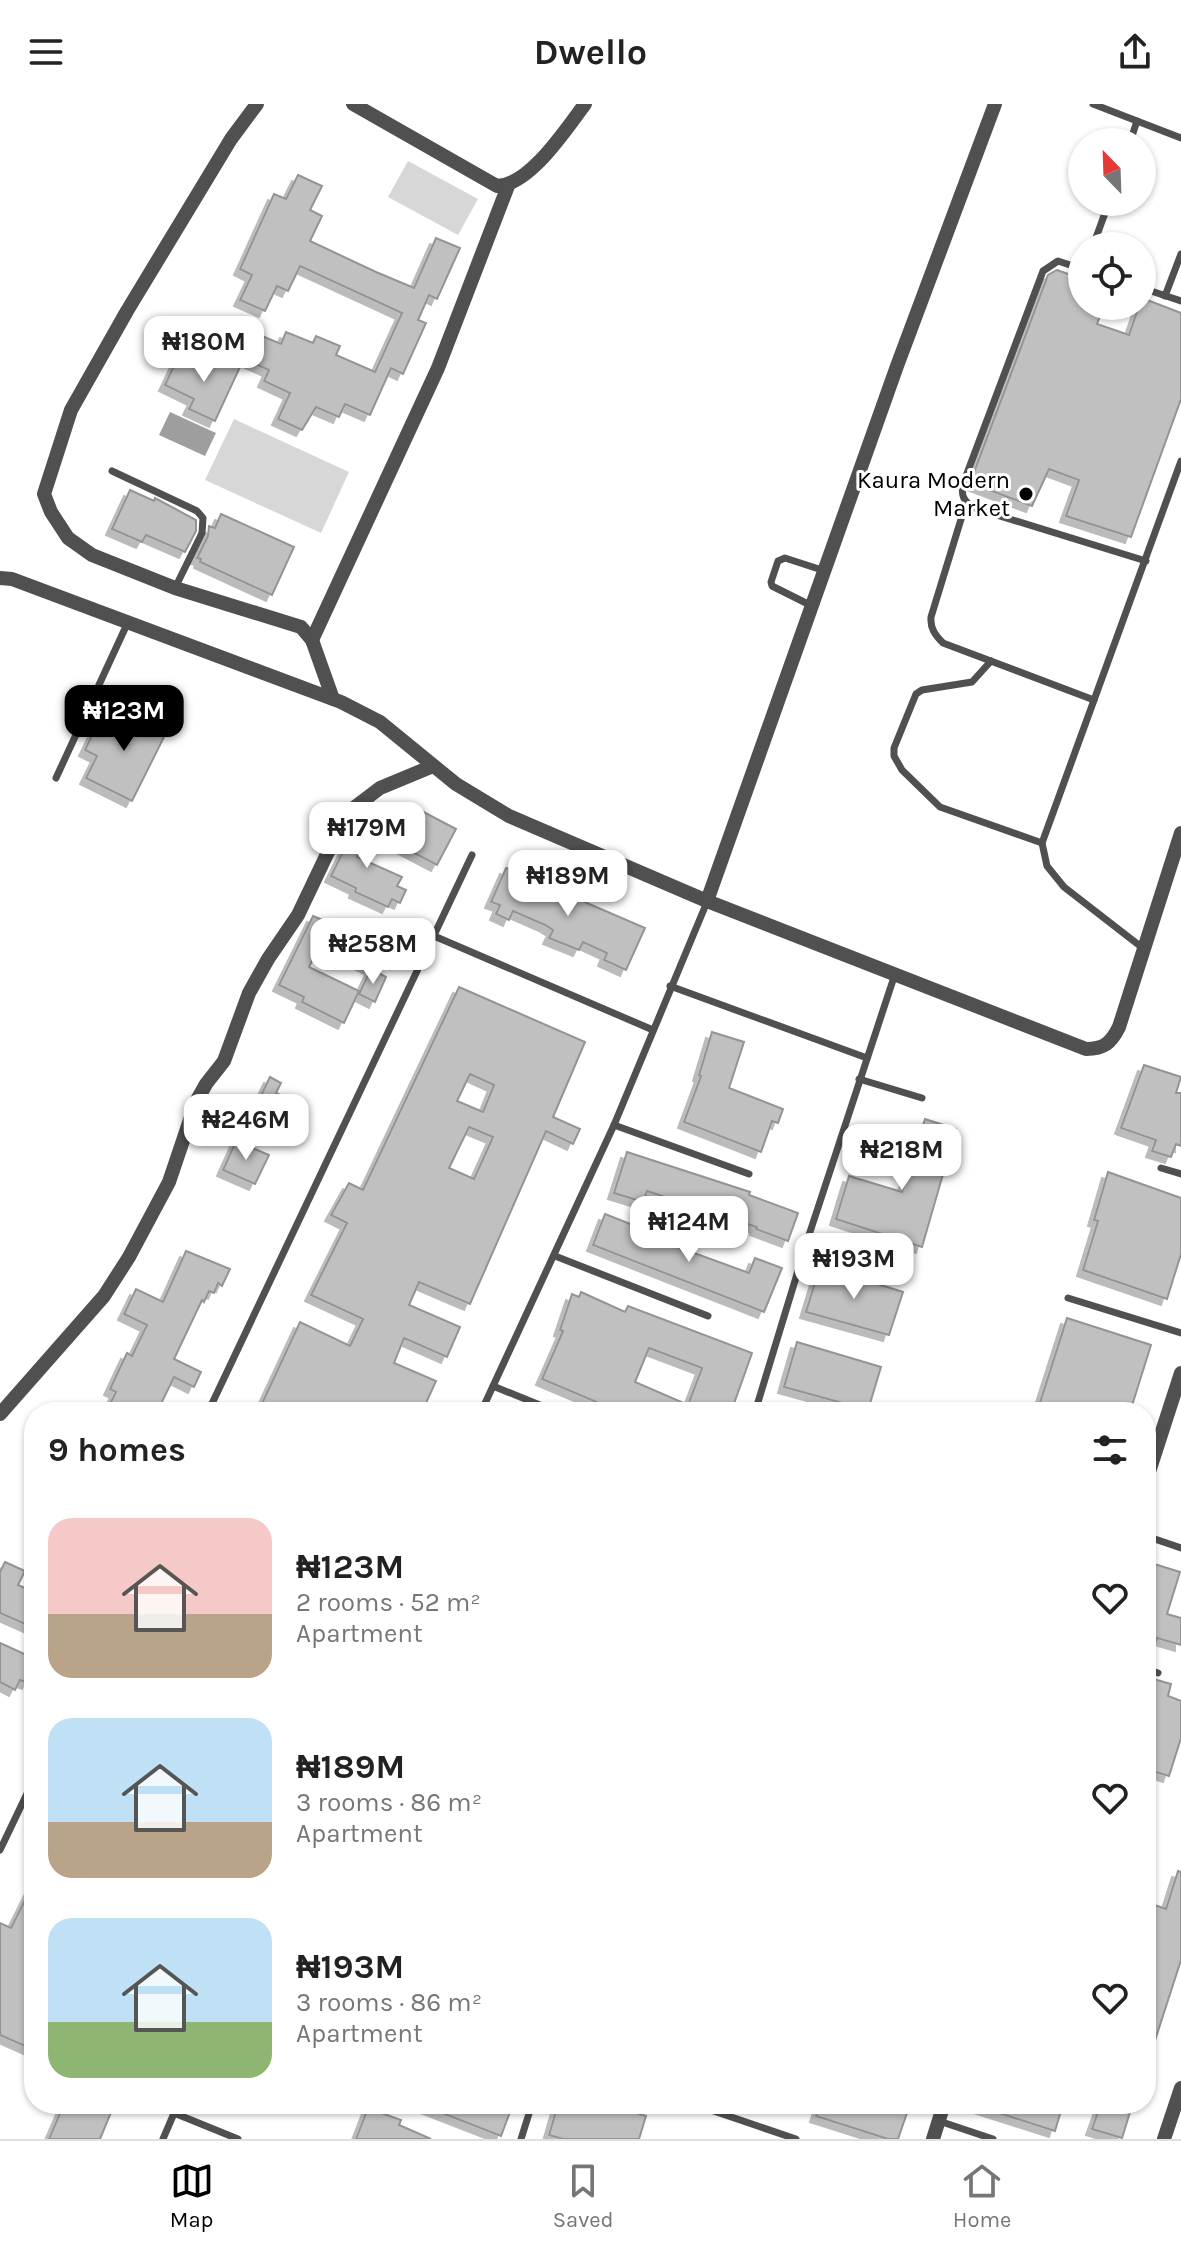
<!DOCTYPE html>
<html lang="en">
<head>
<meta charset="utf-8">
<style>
	body { margin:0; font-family:Karla,sans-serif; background:#f2f2f2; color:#222; height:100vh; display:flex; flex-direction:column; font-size:30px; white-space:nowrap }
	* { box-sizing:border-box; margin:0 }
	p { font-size:26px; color:#767676 }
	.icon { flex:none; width:44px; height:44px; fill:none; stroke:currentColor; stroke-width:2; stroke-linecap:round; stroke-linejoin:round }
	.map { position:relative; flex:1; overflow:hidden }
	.side { position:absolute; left:24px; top:1298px; width:1132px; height:712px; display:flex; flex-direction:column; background:#fff; border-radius:32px; box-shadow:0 2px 6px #0004 }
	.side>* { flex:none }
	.needle { width:52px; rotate:337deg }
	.controls { position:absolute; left:1068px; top:24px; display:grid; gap:16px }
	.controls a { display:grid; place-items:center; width:88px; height:88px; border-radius:50%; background:#fff; box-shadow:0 2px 6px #0004; font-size:40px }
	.price { position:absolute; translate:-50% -68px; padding:0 18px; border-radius:16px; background:#fff; color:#222; font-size:26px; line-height:52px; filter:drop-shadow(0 2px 4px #0008) }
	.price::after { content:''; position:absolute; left:50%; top:48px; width:24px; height:18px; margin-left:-12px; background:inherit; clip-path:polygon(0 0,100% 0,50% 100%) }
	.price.selected { background:#000; color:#fff }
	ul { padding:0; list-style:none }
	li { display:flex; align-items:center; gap:24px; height:200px; padding:0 24px }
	li span { display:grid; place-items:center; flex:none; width:224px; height:160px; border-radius:24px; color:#555 }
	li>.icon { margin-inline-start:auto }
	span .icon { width:96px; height:96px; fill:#fffc; stroke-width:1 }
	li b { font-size:34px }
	h2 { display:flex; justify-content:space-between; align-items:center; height:96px; padding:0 24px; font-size:34px }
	header { display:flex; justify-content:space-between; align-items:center; height:104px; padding:0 24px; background:#fff; font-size:36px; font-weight:700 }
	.tab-bar { display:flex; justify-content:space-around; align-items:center; height:112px; border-top:2px solid #e0e0e0; background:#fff; font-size:22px; color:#767676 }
	.tab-bar a { display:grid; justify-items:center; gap:4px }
	.tab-bar .selected { color:#000 }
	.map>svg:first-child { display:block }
	.green { fill:#d7d7d7 }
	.water { fill:#9e9e9e }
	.building { fill:#c0c0c0; stroke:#949494; stroke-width:2; fill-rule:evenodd; filter:url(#shadow) }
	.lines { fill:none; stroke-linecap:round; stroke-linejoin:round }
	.service { stroke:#505050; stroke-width:7 }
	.minor { stroke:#505050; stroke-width:14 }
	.poi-dot { fill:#000; stroke:#fff; stroke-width:3 }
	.labels { text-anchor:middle; stroke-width:6; stroke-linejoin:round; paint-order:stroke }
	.poi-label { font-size:24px; fill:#000; stroke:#fff; text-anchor:end }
</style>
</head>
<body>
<header><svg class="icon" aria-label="menu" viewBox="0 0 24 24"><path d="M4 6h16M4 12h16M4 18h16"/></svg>Dwello<svg class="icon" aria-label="share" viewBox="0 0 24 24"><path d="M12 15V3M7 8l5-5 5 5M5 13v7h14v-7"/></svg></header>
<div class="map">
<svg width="1181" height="2035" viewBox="0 0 1181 2035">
	<defs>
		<filter id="shadow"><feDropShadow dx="-6" dy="6" stdDeviation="0" flood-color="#0004"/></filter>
	</defs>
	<rect width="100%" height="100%" fill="#fff"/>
	<g class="green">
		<path d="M 408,57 L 478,95 L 458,131 L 388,93 Z"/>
		<path d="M 234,315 L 349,368 L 321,429 L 205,376 Z"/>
	</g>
	<path class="water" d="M 170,308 L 216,329 L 205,352 L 159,331 Z"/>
	<g class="building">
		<path d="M 298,71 L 322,82 L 310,106 L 322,112 L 310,137 L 376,168 L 414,184 L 436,134 L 460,144 L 437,195 L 429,191 L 418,216 L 426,219 L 403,270 L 391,264 L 370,311 L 345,300 L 339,313 L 316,303 L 302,326 L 278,315 L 290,289 L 264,277 L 269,266 L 244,255 L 255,229 L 281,240 L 286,228 L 313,239 L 316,232 L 340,242 L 336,251 L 375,268 L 402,209 L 300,162 L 288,187 L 277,182 L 265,207 L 240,196 L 252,171 L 240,165 L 274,90 L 286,95 Z"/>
		<path d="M 1057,166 L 1082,175 L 1082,202 L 1104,202 L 1097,220 L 1129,231 L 1139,202 L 1142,202 L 1142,194 L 1181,209 L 1181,295 L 1131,433 L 1066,412 L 1079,376 L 1049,365 L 1032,402 L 970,379 L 1048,171 Z"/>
		<path d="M 214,251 L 240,263 L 215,317 L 189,305 L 194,295 L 165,281 L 178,253 L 207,266 Z"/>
		<path d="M 130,386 L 154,397 L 155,394 L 196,416 L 196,427 L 185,448 L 146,431 L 142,438 L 112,425 Z"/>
		<path d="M 221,410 L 294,443 L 272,491 L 200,458 L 201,455 L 197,454 L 208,432 L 209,422 L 215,424 Z"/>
		<path d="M 120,604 L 167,627 L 132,697 L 86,674 L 97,652 L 85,646 L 95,625 L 107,630 Z"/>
		<path d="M 414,703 L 456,725 L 437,761 L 395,739 Z"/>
		<path d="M 361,711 L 374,717 L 357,753 L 402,773 L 397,782 L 406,786 L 400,799 L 392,795 L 388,803 L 355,788 L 356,784 L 331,772 Z"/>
		<path d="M 506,764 L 645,824 L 626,866 L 604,856 L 607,849 L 583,838 L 579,846 L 549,834 L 553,826 L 545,821 L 513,807 L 509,816 L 496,810 L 500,801 L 491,798 Z"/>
		<path d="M 313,812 L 339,823 L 343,816 L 354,820 L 355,818 L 377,828 L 372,838 L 380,842 L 370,864 L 321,840 L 309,863 L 359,887 L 344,919 L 302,898 L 304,893 L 279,881 Z"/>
		<path d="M 371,865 L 386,873 L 375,898 L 359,890 Z"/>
		<path d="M 459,883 L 585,938 L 553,1013 L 580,1025 L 573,1040 L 546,1027 L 470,1200 L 419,1178 L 409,1201 L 460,1223 L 447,1253 L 404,1234 L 394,1259 L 436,1277 L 422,1308 L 258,1308 L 300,1218 L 350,1242 L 363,1215 L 311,1191 L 347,1119 L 331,1111 L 349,1079 L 363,1086 ZM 470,970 L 494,981 L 483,1008 L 457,997 ZM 469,1023 L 493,1033 L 474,1075 L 449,1064 Z"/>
		<path d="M 712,928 L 744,938 L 729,984 L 783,1005 L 778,1019 L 772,1017 L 761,1048 L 684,1018 L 701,972 L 699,971 Z"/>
		<path d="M 1144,961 L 1181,973 L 1176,989 L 1181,989 L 1181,1042 L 1176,1040 L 1171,1053 L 1152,1047 L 1156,1036 L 1121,1024 Z"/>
		<path d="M 270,973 L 281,979 L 276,989 L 297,999 L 284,1027 L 251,1012 Z"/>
		<path d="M 925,1015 L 956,1025 L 922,1143 L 836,1115 L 849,1072 L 902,1088 Z"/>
		<path d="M 236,1037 L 269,1051 L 255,1080 L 223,1066 Z"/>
		<path d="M 627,1048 L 750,1088 L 749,1091 L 798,1109 L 788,1137 L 756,1125 L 757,1123 L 647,1087 L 643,1098 L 614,1089 Z"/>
		<path d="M 1108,1068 L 1181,1094 L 1181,1150 L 1167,1195 L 1083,1166 L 1098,1117 L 1094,1116 Z"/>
		<path d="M 605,1110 L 676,1138 L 675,1142 L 749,1169 L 755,1154 L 782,1164 L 764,1208 L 593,1141 Z"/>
		<path d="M 186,1147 L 230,1165 L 222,1182 L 218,1179 L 214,1189 L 209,1187 L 204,1198 L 202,1196 L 174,1255 L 201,1268 L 194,1283 L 174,1273 L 157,1308 L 106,1308 L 116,1288 L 110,1285 L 127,1249 L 132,1252 L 147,1221 L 124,1210 L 136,1185 L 163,1198 Z"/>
		<path d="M 820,1162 L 903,1188 L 889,1231 L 806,1208 Z"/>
		<path d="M 581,1188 L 625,1208 L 628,1202 L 752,1249 L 731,1308 L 620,1308 L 542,1275 L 563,1227 L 560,1226 L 572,1190 L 579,1193 ZM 649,1244 L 702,1264 L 688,1301 L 635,1278 Z"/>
		<path d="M 1067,1214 L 1151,1241 L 1130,1308 L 1037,1308 Z"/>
		<path d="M 797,1238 L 881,1263 L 868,1306 L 784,1283 Z"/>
		<path d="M 5,1458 L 25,1467 L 18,1481 L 34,1488 L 34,1524 L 0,1509 L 0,1468 Z"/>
		<path d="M 1151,1459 L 1180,1468 L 1167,1510 L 1181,1514 L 1181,1541 L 1157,1534 L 1149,1559 L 1146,1559 L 1146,1474 Z"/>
		<path d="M 0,1539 L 31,1553 L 26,1564 L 33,1567 L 28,1579 L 20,1576 L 15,1586 L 0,1578 Z"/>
		<path d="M 1150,1574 L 1171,1580 L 1168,1592 L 1181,1597 L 1181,1634 L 1169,1672 L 1146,1665 L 1146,1585 Z"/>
		<path d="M 1178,1767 L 1181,1768 L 1181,1856 L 1148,1958 L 1146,1798 L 1166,1805 Z"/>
		<path d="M 34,1778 L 34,1946 L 0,1931 L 0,1819 L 11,1824 Z"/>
		<path d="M 64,2000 L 98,2000 L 112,2006 L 100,2035 L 49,2035 Z"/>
		<path d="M 419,2000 L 513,2000 L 501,2032 Z"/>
		<path d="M 558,2000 L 606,2000 L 646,2012 L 639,2035 L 563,2035 L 549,2031 Z"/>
		<path d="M 820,2000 L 910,2000 L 898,2035 L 888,2035 L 816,2012 Z"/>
		<path d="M 981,2000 L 1063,2000 L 1055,2027 L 980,2003 Z"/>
		<path d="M 1101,2000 L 1132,2002 L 1122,2034 L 1092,2025 Z"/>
		<path d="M 368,2004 L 401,2016 L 399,2021 L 431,2035 L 356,2035 Z"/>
	</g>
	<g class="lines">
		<g class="service">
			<path d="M 1093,0 L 1181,34"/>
			<path d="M 1130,38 L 1137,17"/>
			<path d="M 1093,142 L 1109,98"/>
			<path d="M 1082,165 L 1058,157 L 1043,167 L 963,380 C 961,391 963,397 974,404 L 1146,457"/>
			<path d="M 1142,184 L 1181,197"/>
			<path d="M 1165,192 L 1181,150"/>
			<path d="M 112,367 L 197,407 L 203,414 L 202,429 L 175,484"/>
			<path d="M 966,399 L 931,513 C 930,524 935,531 943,539 L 1094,596"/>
			<path d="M 812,502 L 772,482 L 771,478 L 778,457 L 785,454 L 825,467"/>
			<path d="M 991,557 L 972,578 L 922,586 L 916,590 L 894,644 L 894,652 L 902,666 L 940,703 L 1042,739"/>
			<path d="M 56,674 L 128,518"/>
			<path d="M 434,832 L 653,926"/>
			<path d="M 1144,845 L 1064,783 L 1047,762 L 1042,739 L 1181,357"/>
			<path d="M 670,882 L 867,954"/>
			<path d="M 859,975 L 922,994"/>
			<path d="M 614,1021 L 749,1070"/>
			<path d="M 1161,1064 L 1181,1070"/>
			<path d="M 808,1134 L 872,1151"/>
			<path d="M 555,1152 L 708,1212"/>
			<path d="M 1068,1194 L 1181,1229"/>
			<path d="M 493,1282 L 557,1308"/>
			<path d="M 758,1301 L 783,1308"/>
			<path d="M 208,1308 L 472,751"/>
			<path d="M 481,1308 L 614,1021 L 707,798"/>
			<path d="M 755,1308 L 808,1134 L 895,870"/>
			<path d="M 1146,1432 L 1181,1444"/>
			<path d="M 1146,1565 L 1158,1569"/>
			<path d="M 0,1746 L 34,1675"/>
			<path d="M 693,2000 L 796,2035"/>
			<path d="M 174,2009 L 238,2035"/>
			<path d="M 939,2017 L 993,2035"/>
			<path d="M 163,2035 L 178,2000"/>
			<path d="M 521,2035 L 532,2000"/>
		</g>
		<g class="minor">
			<path d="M 257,0 L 231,35 L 127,207 L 71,306 L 44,390 L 51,408 L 68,434 L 92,451 L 175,484 L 301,523 L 312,536 L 333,595"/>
			<path d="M 353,0 L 497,82 C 530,81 566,25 585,0"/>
			<path d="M 0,474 L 12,475 L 341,598 L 380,618 L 456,680 L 509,712 L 707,797 L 1086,945 C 1104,945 1111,939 1119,923 L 1181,729"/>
			<path d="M 312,536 L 438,264 L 508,82"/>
			<path d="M 707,797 L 897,262 L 995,0"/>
			<path d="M 0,1310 L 104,1192 L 129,1153 L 169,1078 L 196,998 L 206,980 L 224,957 L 249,889 L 268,855 L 298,811 L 339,725 L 351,706 L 380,684 L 433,662"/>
			<path d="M 1146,1377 L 1181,1269"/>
			<path d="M 933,2035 L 944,2000"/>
			<path d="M 1164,2035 L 1181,1984"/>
		</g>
	</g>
	<circle class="poi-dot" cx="1026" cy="390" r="8"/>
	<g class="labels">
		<g class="poi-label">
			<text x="1010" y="384">Kaura Modern<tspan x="1010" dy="28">Market</tspan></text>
		</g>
	</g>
</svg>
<div class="controls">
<a><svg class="needle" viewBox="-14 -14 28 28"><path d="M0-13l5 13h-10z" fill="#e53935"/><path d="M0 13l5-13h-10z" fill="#767676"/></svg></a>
<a><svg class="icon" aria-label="locate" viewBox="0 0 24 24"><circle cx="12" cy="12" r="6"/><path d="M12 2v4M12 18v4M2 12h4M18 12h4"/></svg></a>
</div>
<b class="price" style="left:204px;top:280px">₦180M</b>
<b class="price selected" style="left:124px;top:649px">₦123M</b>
<b class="price" style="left:367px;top:766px">₦179M</b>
<b class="price" style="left:568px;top:814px">₦189M</b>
<b class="price" style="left:373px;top:882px">₦258M</b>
<b class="price" style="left:246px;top:1058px">₦246M</b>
<b class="price" style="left:902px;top:1088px">₦218M</b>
<b class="price" style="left:689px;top:1160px">₦124M</b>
<b class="price" style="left:854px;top:1197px">₦193M</b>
<section class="side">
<h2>9 homes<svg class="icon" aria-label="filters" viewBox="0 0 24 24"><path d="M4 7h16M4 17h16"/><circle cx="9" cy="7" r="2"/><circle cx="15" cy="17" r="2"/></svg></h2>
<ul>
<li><span style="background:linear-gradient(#f6c9c9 60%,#b9a48a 0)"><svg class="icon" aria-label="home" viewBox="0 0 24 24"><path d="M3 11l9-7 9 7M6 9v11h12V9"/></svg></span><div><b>₦123M</b><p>2 rooms · 52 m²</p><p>Apartment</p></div><svg class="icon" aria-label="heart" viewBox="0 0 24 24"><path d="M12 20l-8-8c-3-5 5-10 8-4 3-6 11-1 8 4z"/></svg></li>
<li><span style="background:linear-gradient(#bfe0f5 65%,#b9a48a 0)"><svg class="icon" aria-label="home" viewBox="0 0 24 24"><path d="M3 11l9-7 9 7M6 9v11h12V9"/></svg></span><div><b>₦189M</b><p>3 rooms · 86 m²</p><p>Apartment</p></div><svg class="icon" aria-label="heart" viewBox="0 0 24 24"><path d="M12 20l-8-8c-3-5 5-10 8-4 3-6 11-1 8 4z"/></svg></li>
<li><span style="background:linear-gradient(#bfe0f5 65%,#8fb573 0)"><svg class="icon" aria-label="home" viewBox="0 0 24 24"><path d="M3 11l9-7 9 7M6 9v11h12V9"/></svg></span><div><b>₦193M</b><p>3 rooms · 86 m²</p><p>Apartment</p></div><svg class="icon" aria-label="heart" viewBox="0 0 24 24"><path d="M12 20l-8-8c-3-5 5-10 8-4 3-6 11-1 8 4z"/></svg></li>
</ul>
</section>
</div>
<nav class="tab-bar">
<a class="selected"><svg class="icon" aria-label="map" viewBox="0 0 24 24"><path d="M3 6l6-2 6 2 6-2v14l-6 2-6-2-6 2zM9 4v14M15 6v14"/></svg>Map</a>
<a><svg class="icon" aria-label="saved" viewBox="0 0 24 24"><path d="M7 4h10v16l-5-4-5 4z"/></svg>Saved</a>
<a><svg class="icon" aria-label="home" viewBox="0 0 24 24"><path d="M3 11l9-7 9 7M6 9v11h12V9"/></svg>Home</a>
</nav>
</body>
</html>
